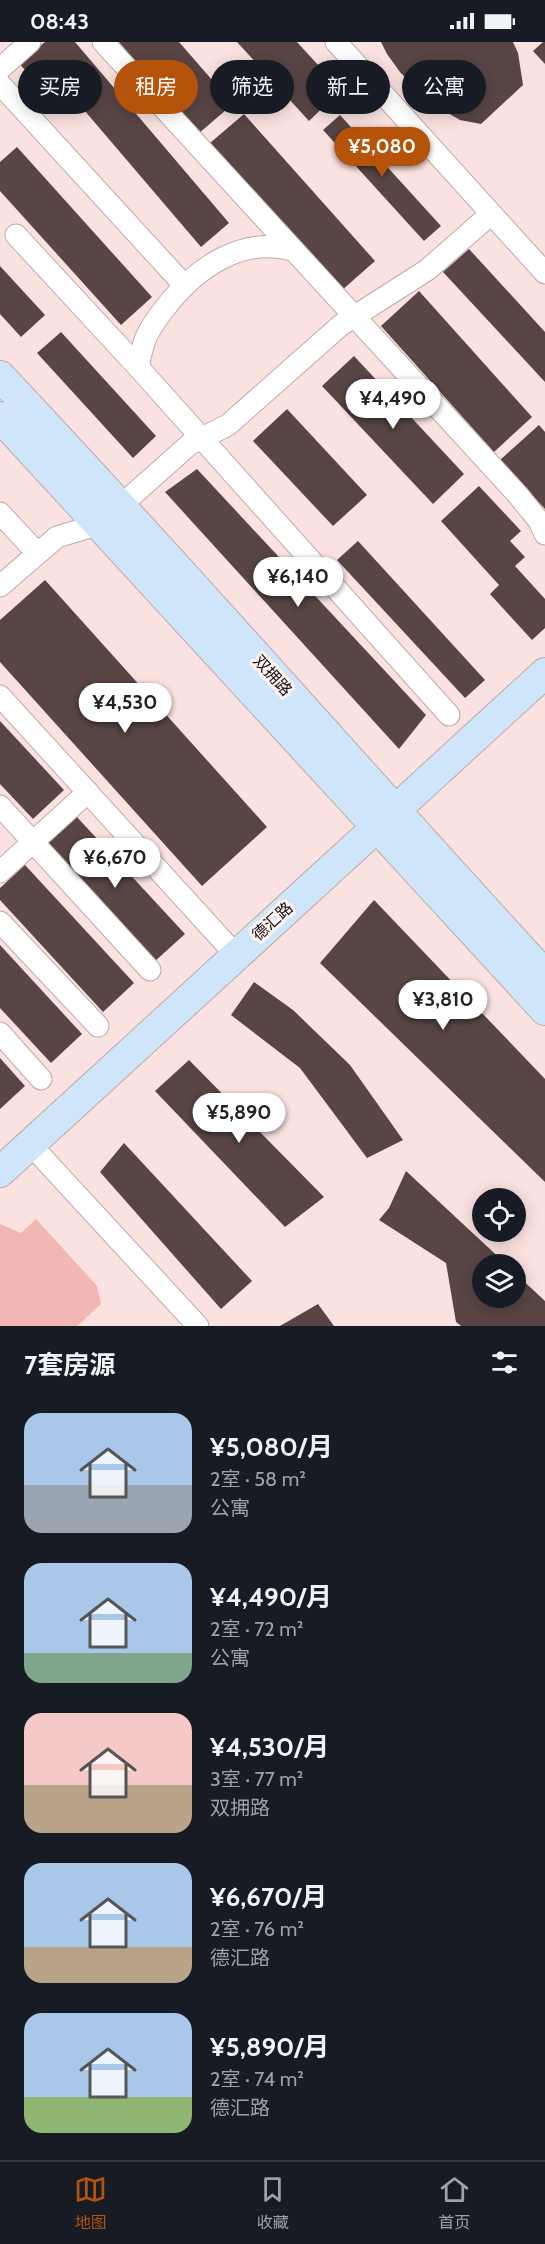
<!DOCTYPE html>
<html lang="zh">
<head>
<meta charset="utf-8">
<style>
	body { margin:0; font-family:Cabin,"Noto Sans SC",sans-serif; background:#242831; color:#f1f3f6; height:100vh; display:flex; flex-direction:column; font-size:22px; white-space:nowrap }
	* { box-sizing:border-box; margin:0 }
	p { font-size:20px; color:#9ea1a6 }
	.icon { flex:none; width:33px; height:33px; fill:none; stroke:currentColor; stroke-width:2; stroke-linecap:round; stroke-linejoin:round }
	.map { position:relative; height:1284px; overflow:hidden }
	.sheet { display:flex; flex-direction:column; background:#171b24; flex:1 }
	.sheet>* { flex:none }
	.banner { position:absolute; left:18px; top:18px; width:510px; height:54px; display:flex; gap:12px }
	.buttons { position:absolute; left:472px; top:1146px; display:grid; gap:12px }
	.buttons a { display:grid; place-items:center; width:54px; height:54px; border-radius:50%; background:#171b24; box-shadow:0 3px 15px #0003; font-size:30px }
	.price { position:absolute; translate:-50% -51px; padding:0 14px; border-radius:21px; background:#fff; color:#222; font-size:20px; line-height:39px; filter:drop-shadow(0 2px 3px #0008) }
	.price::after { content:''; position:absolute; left:50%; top:36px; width:18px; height:14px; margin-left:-9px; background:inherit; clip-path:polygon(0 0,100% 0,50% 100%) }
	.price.on { background:#b45309; color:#fff }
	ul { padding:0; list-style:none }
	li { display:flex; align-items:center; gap:18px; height:150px; padding:0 24px }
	li span { display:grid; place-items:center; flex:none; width:168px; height:120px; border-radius:18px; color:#555 }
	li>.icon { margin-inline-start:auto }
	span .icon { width:72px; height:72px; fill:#fffc; stroke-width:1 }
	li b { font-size:26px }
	h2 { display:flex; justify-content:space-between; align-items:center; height:72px; padding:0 24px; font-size:26px }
	.pill { padding:0 21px; border-radius:27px; background:#171b24; box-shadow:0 3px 15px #0003; font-size:21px; line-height:54px }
	.pill.on { background:#b45309; color:#fff }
	.status { display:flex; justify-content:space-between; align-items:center; height:42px; padding:0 30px; background:#171b24; direction:ltr }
	.status svg { height:16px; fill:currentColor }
	.dock { display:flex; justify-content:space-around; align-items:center; height:84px; border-top:2px solid #363941; background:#171b24; font-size:16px; color:#9ea1a6 }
	.dock a { display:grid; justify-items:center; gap:3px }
	.dock .on { color:#b45309 }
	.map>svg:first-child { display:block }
	.green { fill:#f2b6b3 }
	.building { fill:#584544 }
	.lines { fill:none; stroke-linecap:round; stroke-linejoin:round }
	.street-casing { stroke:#c0aaa8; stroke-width:23 }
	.secondary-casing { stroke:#c0aaa8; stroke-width:32 }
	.street { stroke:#fff; stroke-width:21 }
	.secondary { stroke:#cee5fa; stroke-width:30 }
	.labels { text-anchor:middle; stroke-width:6; stroke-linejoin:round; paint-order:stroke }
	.street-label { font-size:16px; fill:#140c0c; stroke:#fdf3f2 }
</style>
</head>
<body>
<div class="status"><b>08:43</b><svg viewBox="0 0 49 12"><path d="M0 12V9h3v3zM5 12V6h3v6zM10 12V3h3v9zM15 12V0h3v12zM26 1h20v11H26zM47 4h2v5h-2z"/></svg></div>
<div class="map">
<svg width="545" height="1284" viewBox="0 0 545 1284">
	<rect width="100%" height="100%" fill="#fae2e0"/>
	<path class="green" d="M 36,1177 L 97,1244 L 101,1262 L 77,1284 L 0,1284 L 0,1182 L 21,1191 Z"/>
	<g class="building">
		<path d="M 45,0 L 75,0 L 229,181 L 201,205 L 61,41 L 46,53 L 19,21 Z"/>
		<path d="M 119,0 L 179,0 L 233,62 L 198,92 Z"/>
		<path d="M 237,0 L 297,0 L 341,48 L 309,79 Z"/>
		<path d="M 381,0 L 513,0 L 518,11 L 523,43 L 481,82 L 460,78 L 439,66 L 419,50 L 400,30 L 387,12 Z"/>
		<path d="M 543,0 L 545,0 L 545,22 L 533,9 Z"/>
		<path d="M 244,72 L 375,219 L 341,249 L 210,101 Z"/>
		<path d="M 340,73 L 441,184 L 424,199 L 323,88 Z"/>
		<path d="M 17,105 L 152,255 L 121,283 L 0,149 L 0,120 Z"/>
		<path d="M 469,207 L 545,290 L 545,340 L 443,230 Z"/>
		<path d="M 0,224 L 45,273 L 21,295 L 0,272 Z"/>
		<path d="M 419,249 L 532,375 L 494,410 L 381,284 Z"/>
		<path d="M 61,290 L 156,394 L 133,416 L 37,311 Z"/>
		<path d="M 354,314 L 464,432 L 433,462 L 322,344 Z"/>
		<path d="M 287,367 L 367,453 L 333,484 L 253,399 Z"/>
		<path d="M 539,383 L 545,390 L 545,467 L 500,418 Z"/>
		<path d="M 197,427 L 426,673 L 399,707 L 165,450 Z"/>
		<path d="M 479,444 L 521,489 L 510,499 L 525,515 L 515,524 L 545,557 L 545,586 L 532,598 L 490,552 L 499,543 L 441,479 Z"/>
		<path d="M 358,499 L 485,638 L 465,656 L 337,518 Z"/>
		<path d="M 45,538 L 267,785 L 202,844 L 0,620 L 0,578 Z"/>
		<path d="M 0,679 L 64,748 L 33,777 L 0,742 Z"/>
		<path d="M 76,774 L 185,892 L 154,920 L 46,803 Z"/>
		<path d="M 25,823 L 134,941 L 103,970 L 0,858 L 0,846 Z"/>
		<path d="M 374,858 L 545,1037 L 545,1140 L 320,921 Z"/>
		<path d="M 0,903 L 82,992 L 51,1021 L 0,966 Z"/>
		<path d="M 254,940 L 293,968 L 350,1023 L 403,1098 L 367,1116 L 300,1026 L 231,973 Z"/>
		<path d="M 0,1016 L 25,1044 L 0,1067 Z"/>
		<path d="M 189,1018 L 324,1155 L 285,1185 L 155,1049 Z"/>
		<path d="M 124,1101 L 252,1239 L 221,1267 L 100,1130 Z"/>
		<path d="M 406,1129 L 506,1222 L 483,1222 L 483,1256 L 516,1256 L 516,1232 L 545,1259 L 545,1284 L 461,1284 L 456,1280 L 446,1221 L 379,1178 L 389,1166 Z"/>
		<path d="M 318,1262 L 334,1284 L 280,1284 Z"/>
	</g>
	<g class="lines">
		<g class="street-casing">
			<g id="street">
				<path d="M 103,0 L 518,453 L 539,479 L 545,492"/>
				<path d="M 336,0 L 545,231"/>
				<path d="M 0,27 L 30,0"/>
				<path d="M 0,42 L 184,243"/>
				<path d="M 16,193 L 138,325 L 449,673"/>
				<path d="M 138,325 C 140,316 142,306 145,298 C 149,287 158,275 165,266 C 196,226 241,194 293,208"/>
				<path d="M 0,471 L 37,511"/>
				<path d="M 0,544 L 57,495 L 100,482 L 190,402 L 228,383 L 341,283 L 427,228 L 491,172"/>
				<path d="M 0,654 L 235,912"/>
				<path d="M 0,764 L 150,928"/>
				<path d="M 0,830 L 88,750"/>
				<path d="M 0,880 L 98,984"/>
				<path d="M 0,991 L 41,1037"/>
				<path d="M 30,1102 L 198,1284"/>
			</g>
		</g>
		<g class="secondary-casing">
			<g id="secondary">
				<path d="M 0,334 C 185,530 362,734 545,933"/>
				<path d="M 0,375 L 545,968"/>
				<path d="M 0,1130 C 181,962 364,798 545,631"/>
			</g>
		</g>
		<use href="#street" class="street"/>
		<use href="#secondary" class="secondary"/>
	</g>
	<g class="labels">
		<g class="street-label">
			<text transform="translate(273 633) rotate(48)" y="6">双拥路</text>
			<text transform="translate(272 879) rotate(-42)" y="6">德汇路</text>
		</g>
	</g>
</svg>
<div class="buttons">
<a><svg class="icon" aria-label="locate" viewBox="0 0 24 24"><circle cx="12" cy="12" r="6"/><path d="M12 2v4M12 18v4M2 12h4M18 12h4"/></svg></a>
<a><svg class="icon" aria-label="layers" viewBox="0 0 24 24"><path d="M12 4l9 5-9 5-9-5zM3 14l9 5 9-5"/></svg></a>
</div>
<b class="price on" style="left:382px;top:136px">¥5,080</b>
<b class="price" style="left:393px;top:388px">¥4,490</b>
<b class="price" style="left:298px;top:566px">¥6,140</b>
<b class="price" style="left:125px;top:692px">¥4,530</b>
<b class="price" style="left:115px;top:847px">¥6,670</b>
<b class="price" style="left:443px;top:989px">¥3,810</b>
<b class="price" style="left:239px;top:1102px">¥5,890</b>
<div class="banner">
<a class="pill">买房</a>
<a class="pill on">租房</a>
<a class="pill">筛选</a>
<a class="pill">新上</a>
<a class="pill">公寓</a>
</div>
</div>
<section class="sheet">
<h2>7套房源<svg class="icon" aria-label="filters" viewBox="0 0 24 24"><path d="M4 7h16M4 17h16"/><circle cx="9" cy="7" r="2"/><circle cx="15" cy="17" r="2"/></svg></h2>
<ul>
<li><span style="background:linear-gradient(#a9c7e8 60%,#9aa5b1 0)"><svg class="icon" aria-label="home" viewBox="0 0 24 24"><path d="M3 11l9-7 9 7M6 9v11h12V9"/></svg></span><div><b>¥5,080/月</b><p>2室 · 58 m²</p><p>公寓</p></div></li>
<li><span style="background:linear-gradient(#a9c7e8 75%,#7fa58c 0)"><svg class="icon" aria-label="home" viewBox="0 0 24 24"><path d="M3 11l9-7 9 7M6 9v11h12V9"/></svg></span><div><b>¥4,490/月</b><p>2室 · 72 m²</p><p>公寓</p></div></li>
<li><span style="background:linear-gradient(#f6c9c9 60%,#b9a48a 0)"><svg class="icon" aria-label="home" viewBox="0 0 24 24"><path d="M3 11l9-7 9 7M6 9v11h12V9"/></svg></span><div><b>¥4,530/月</b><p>3室 · 77 m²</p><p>双拥路</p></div></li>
<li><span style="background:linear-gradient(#a9c7e8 70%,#b9a48a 0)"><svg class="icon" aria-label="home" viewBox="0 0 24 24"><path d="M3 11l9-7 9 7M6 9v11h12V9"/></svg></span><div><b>¥6,670/月</b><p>2室 · 76 m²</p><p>德汇路</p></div></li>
<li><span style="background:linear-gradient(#a9c7e8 70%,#8fb573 0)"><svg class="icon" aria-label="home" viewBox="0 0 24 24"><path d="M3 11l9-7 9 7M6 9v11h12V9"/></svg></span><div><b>¥5,890/月</b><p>2室 · 74 m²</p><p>德汇路</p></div></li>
</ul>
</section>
<nav class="dock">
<a class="on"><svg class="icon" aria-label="map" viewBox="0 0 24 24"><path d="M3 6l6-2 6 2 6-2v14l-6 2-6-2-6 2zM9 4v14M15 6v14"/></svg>地图</a>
<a><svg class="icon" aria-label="saved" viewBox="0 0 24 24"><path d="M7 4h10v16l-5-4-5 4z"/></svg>收藏</a>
<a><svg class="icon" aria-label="home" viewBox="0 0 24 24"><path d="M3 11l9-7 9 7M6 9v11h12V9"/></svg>首页</a>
</nav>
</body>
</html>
